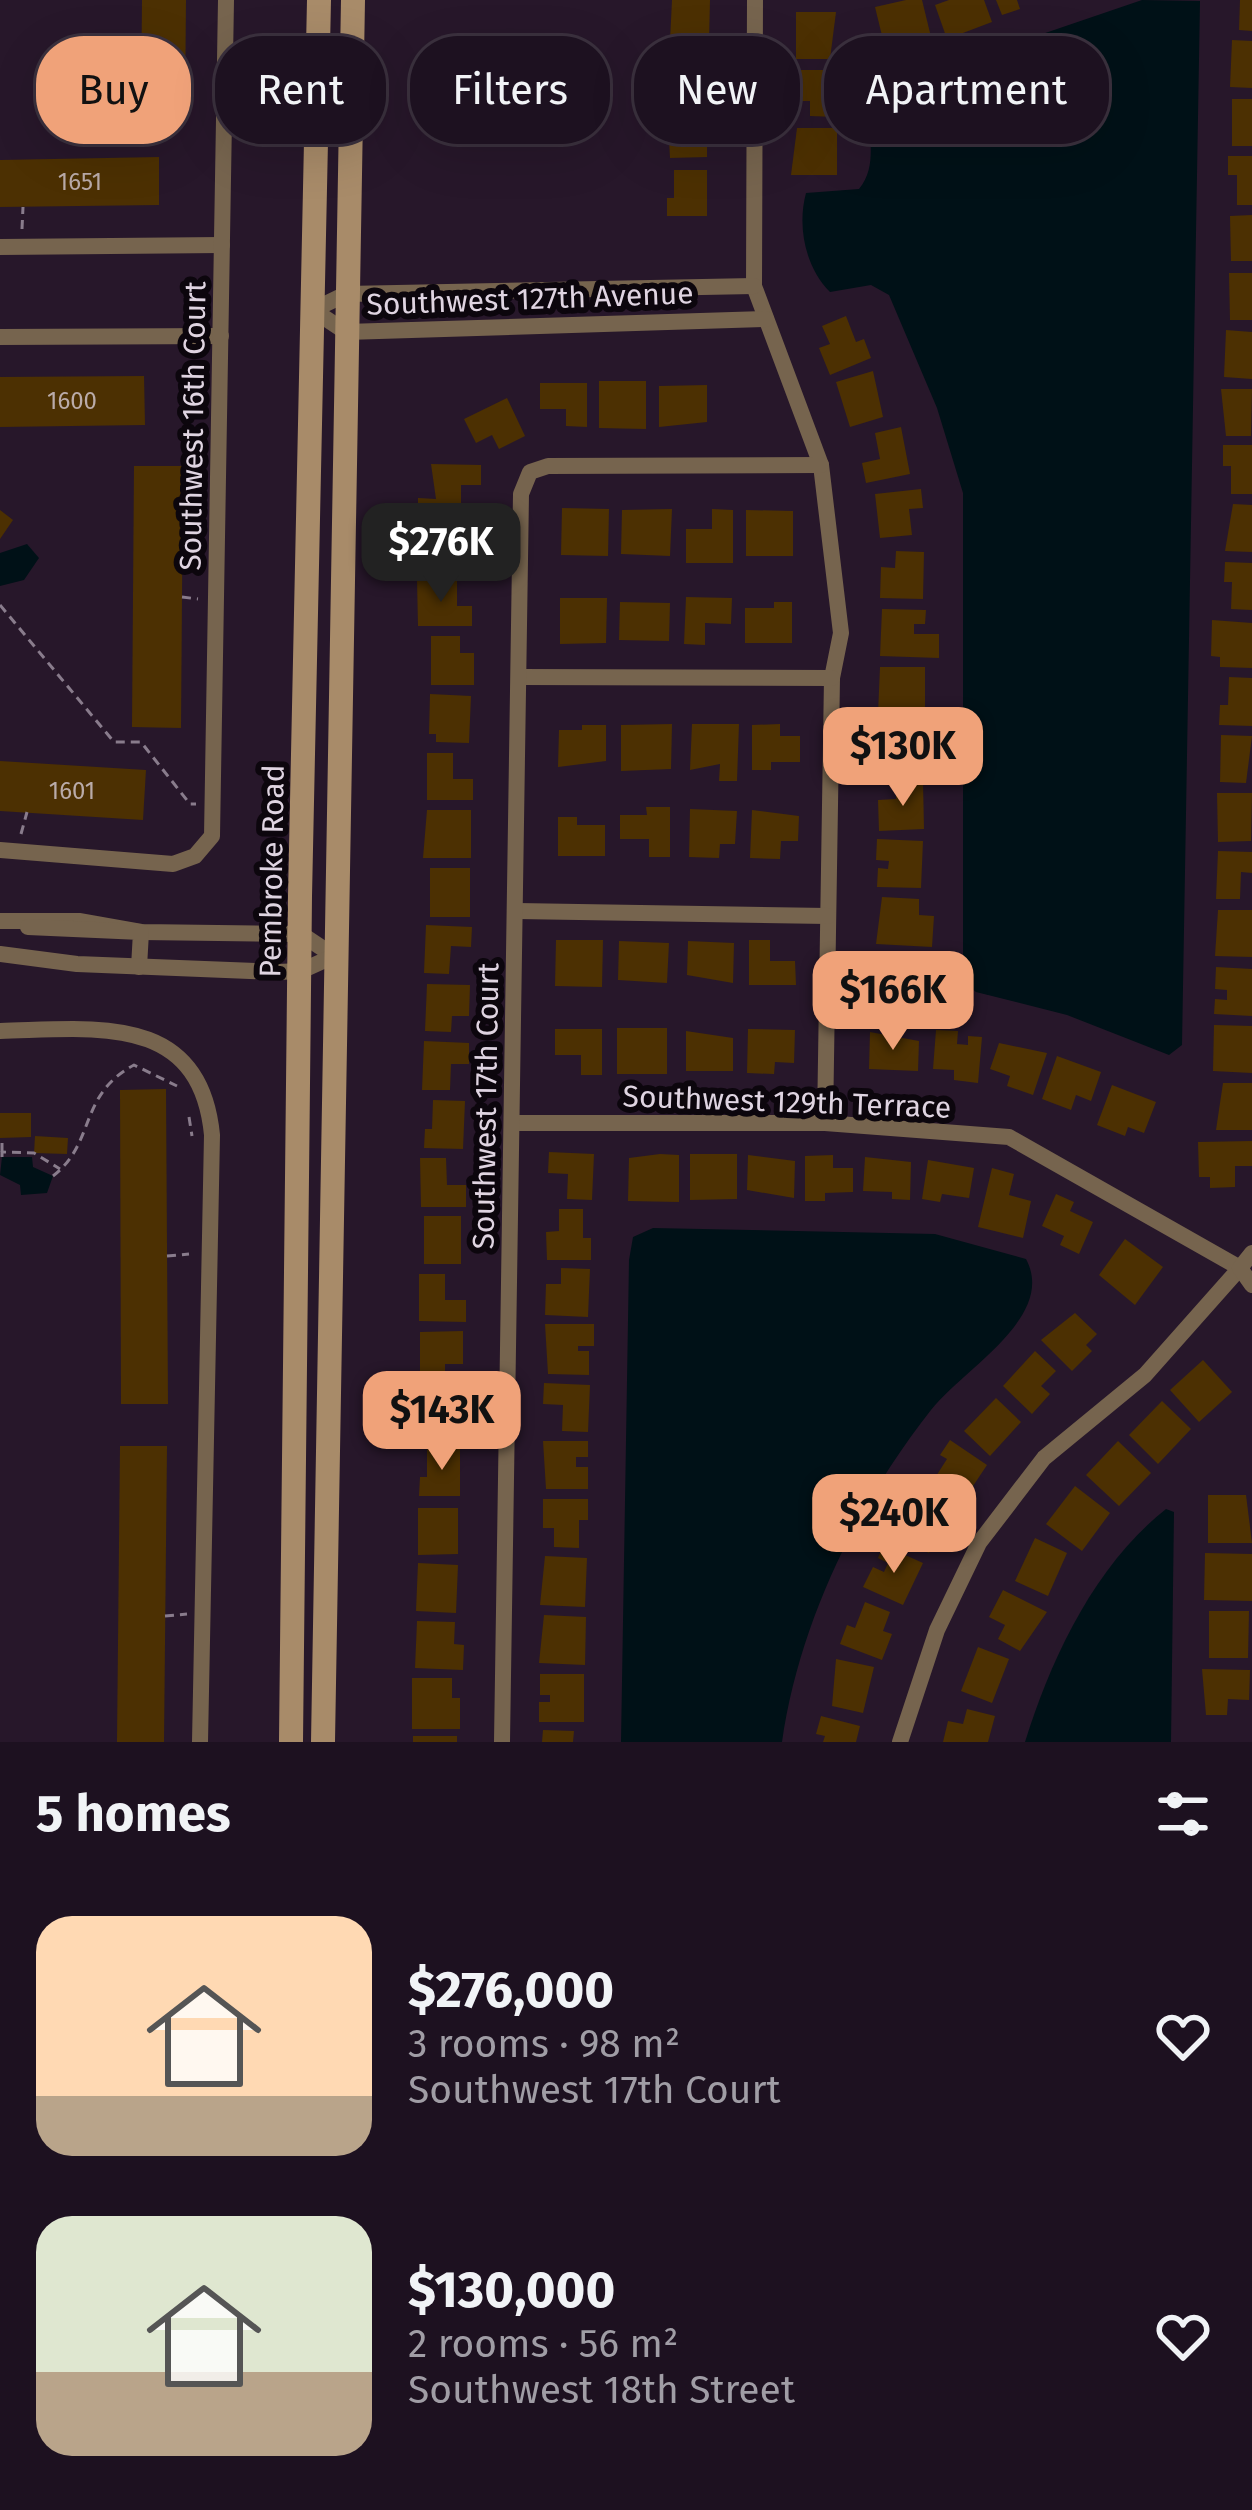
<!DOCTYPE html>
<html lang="en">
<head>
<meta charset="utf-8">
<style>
	body { margin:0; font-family:"Fira Sans",sans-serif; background:#2a1f2d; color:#f1f3f6; height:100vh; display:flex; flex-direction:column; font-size:45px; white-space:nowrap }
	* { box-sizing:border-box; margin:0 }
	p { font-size:39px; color:#a09da5 }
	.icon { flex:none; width:66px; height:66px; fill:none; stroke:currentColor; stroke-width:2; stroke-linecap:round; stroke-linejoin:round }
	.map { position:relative; height:1742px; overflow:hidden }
	.side { display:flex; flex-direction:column; background:#1d1120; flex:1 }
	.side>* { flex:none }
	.banner { position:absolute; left:36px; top:36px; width:1182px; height:108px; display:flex; gap:24px }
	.price { position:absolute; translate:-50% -102px; padding:0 27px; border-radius:24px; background:#f0a279; color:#111; font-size:39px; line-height:78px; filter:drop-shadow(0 3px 6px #0008) }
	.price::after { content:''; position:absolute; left:50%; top:72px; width:36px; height:27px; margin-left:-18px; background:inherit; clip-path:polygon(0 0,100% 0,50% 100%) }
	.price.selected { background:#222; color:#fff }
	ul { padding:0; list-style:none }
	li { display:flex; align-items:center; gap:36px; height:300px; padding:0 36px }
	li span { display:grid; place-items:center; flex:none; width:336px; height:240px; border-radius:36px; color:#555 }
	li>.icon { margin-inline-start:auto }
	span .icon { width:144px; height:144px; fill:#fffc; stroke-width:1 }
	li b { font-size:51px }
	h2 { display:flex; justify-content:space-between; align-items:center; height:144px; padding:0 36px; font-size:51px }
	.chip { padding:0 42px; border-radius:48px; background:#1d1120; box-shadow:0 12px 48px #0002,0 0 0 3px #3b313e; font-size:42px; line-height:108px }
	.chip.selected { background:#f0a279; color:#111 }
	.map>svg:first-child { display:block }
	.water { fill:#001117 }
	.building { fill:#4c3002 }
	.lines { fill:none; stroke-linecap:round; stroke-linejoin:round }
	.path { stroke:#897c8c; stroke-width:3; stroke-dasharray:9 6; stroke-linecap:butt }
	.minor { stroke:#76644e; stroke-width:16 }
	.secondary { stroke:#a88b69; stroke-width:24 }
	.labels { text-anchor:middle; stroke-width:12; stroke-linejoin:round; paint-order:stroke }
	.number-label { font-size:24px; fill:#baaba9 }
	.street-label { font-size:30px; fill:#dfd4e1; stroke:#0c060d }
</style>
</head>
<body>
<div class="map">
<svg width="1252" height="1742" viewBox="0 0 1252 1742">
	<rect width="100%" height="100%" fill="#27172a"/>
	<g class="water">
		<path d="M 1142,0 L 1200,1 L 1182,1045 L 1169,1055 L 1067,1015 L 976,992 L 963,981 L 963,493 L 937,408 L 889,295 L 871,285 L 830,292 C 805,267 797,226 806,193 L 859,189 C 884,159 858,119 879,90 Z"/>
		<path d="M 27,544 L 39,558 L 24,580 L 0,586 L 0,553 Z"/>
		<path d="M 2,1157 L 32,1157 L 33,1167 L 53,1176 L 47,1193 L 21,1195 L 20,1185 L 0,1175 Z"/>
		<path d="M 653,1228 L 935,1234 L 1026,1259 C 1057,1317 963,1369 931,1410 C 857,1504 799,1623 782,1742 L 621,1742 L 629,1260 L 633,1237 Z"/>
		<path d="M 1166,1509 L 1174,1512 L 1171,1742 L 1025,1742 C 1051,1658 1095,1565 1166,1509 Z"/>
	</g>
	<g class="building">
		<path d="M 142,0 L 186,0 L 185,105 L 141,104 Z"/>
		<path d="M 672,0 L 710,0 L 709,42 L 670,41 Z"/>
		<path d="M 906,0 L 922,0 L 932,41 L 886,52 L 875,7 Z"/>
		<path d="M 949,0 L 984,0 L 992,22 L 947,39 L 935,5 Z"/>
		<path d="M 996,0 L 1017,0 L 1020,9 L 1002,15 Z"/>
		<path d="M 1240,0 L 1252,0 L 1252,31 L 1239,30 Z"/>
		<path d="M 796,12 L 836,12 L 830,59 L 796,59 Z"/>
		<path d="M 1232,40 L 1252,41 L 1252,88 L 1230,87 Z"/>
		<path d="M 667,53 L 713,53 L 708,100 L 667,101 Z"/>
		<path d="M 793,70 L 836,70 L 836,117 L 810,116 L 810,101 L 793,101 Z"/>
		<rect x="1232" y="99" width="20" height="47"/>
		<path d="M 707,110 L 707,157 L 670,158 L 669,139 L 677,139 L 677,111 Z"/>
		<path d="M 797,128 L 837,128 L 837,175 L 791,175 Z"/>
		<path d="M 1228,156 L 1252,156 L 1252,205 L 1237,205 L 1237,175 L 1228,175 Z"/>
		<path d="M 159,157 L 159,205 L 0,207 L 0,160 Z"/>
		<path d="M 674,170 L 707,170 L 707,216 L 667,216 L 667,198 L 674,198 Z"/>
		<path d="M 1252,215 L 1252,261 L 1231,261 L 1230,216 Z"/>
		<path d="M 1229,273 L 1252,273 L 1252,320 L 1230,320 Z"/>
		<path d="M 846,316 L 856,342 L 864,339 L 871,358 L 830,375 L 819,348 L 830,344 L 822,326 Z"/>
		<path d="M 1226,330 L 1252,332 L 1252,379 L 1224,377 Z"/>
		<path d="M 873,371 L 883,417 L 850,427 L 836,382 Z"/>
		<path d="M 144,376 L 145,425 L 0,427 L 0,377 Z"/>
		<path d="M 599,381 L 646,381 L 646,429 L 599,428 Z"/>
		<path d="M 540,383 L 587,383 L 587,427 L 566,426 L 566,409 L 540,409 Z"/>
		<path d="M 707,385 L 707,422 L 659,427 L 659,386 Z"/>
		<path d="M 1221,389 L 1252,389 L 1251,436 L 1226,436 Z"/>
		<path d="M 507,398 L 525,436 L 499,449 L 492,435 L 476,443 L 464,419 Z"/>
		<path d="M 901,427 L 910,474 L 866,483 L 862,463 L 880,459 L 875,433 Z"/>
		<path d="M 1223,445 L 1252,445 L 1252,494 L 1231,494 L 1231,466 L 1223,466 Z"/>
		<path d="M 431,464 L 481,465 L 481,485 L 461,485 L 461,512 L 418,511 L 418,498 L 436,499 Z"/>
		<path d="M 134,466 L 183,466 L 181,728 L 132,727 Z"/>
		<path d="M 921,489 L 923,508 L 909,509 L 912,535 L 880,538 L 875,494 Z"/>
		<path d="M 1233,504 L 1252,505 L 1252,552 L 1225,551 Z"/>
		<path d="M 562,508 L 609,509 L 608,556 L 561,555 Z"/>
		<path d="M 672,509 L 670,556 L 621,554 L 622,510 Z"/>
		<path d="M 712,509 L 733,510 L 733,563 L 686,563 L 686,529 L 712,529 Z"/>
		<path d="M 0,510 L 13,520 L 0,539 Z"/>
		<path d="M 746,510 L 793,511 L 793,556 L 746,556 Z"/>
		<path d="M 434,521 L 477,522 L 476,553 L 458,553 L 458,569 L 433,568 Z"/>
		<path d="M 896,551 L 924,552 L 923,599 L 880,598 L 881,567 L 895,568 Z"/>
		<path d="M 1225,562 L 1252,563 L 1252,610 L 1231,609 L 1232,582 L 1224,582 Z"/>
		<path d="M 417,580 L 457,580 L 457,606 L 472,606 L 472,626 L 418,626 Z"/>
		<path d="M 686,597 L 732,598 L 731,624 L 705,623 L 705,645 L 684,644 Z"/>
		<path d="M 560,598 L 607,598 L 606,643 L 560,644 Z"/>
		<path d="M 620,602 L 670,603 L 669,641 L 619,640 Z"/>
		<path d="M 774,602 L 792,602 L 792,643 L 745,643 L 745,608 L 774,608 Z"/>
		<path d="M 882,609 L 926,610 L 925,624 L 914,624 L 914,634 L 939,634 L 939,658 L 880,656 Z"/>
		<path d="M 1212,620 L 1252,623 L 1252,668 L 1220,667 L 1220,657 L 1211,656 Z"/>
		<path d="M 431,636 L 460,636 L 460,653 L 474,653 L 474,685 L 431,685 Z"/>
		<path d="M 880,667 L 925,667 L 925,714 L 878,714 Z"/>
		<path d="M 1229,677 L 1252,678 L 1252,726 L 1219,725 L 1220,705 L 1228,705 Z"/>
		<path d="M 430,694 L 471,696 L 469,743 L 436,742 L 436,734 L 429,734 Z"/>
		<path d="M 672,724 L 671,769 L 621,771 L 621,725 Z"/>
		<path d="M 692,724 L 739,724 L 737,781 L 719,781 L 720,764 L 690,770 Z"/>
		<path d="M 780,724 L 780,736 L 800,736 L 800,762 L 771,762 L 771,770 L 752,770 L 752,725 Z"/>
		<path d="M 890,724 L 915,725 L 914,753 L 924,753 L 923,772 L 880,771 L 882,744 L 889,744 Z"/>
		<path d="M 582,725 L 606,725 L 606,761 L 558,767 L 559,730 L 582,730 Z"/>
		<path d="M 1221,735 L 1252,736 L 1246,783 L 1220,782 Z"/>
		<path d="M 427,753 L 453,753 L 453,779 L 473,779 L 473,800 L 427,800 Z"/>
		<path d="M 0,761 L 146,770 L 143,820 L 0,811 Z"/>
		<path d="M 923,782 L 924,829 L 879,831 L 878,800 L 896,799 L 896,783 Z"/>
		<path d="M 1217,793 L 1252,793 L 1251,841 L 1218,842 Z"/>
		<path d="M 646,807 L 670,807 L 670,857 L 649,857 L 649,839 L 620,839 L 620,815 L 647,815 Z"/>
		<path d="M 690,809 L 737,811 L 735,844 L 720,844 L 719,858 L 689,857 Z"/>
		<path d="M 427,810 L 471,810 L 471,858 L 423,858 Z"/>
		<path d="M 752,810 L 799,816 L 798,841 L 781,841 L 780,859 L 750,858 Z"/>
		<path d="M 558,817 L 577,817 L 577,825 L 605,825 L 605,856 L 558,856 Z"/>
		<path d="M 877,839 L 923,841 L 921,888 L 877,887 L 878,868 L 888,869 L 889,861 L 876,860 Z"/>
		<path d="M 1218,851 L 1252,852 L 1252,873 L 1241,872 L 1240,899 L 1216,899 Z"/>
		<rect x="430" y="868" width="40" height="49"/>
		<path d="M 882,897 L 919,899 L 919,915 L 934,916 L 932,947 L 876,944 Z"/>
		<path d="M 1218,910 L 1252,910 L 1252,957 L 1215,956 Z"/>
		<path d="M 426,925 L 472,927 L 471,947 L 451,946 L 449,974 L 424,973 Z"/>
		<path d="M 556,940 L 603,940 L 602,987 L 555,986 Z"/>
		<path d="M 749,940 L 770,940 L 770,961 L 795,961 L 796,985 L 749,985 Z"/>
		<path d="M 619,941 L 669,943 L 667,983 L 618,980 Z"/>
		<path d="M 688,941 L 734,943 L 733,983 L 687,975 Z"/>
		<path d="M 875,955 L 923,957 L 921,1004 L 893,1003 L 894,978 L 874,977 Z"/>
		<path d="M 1216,967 L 1252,969 L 1252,1016 L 1214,1014 L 1215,999 L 1227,1000 L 1227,990 L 1215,989 Z"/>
		<path d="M 427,984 L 470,985 L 469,1016 L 452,1016 L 451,1032 L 425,1031 Z"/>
		<path d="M 1214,1025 L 1252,1026 L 1252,1073 L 1213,1071 Z"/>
		<rect x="617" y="1028" width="50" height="46"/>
		<path d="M 555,1029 L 602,1029 L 602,1075 L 581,1075 L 581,1055 L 555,1055 Z"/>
		<path d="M 748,1029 L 795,1030 L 794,1063 L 775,1062 L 774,1074 L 747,1073 Z"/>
		<path d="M 936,1030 L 958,1031 L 957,1044 L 968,1045 L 968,1036 L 982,1037 L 978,1083 L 954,1080 L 954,1070 L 933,1069 Z"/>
		<path d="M 686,1031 L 733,1038 L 733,1071 L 686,1071 Z"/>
		<path d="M 870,1032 L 919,1041 L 918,1071 L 869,1069 Z"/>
		<path d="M 424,1041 L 469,1043 L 469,1064 L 451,1064 L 450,1090 L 422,1090 Z"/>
		<path d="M 999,1043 L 1047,1053 L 1033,1095 L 1007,1086 L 1010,1076 L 990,1069 Z"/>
		<path d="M 1057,1056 L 1101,1072 L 1091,1101 L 1076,1095 L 1071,1110 L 1042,1099 Z"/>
		<path d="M 1223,1083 L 1252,1083 L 1252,1130 L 1216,1130 Z"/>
		<path d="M 1112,1085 L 1156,1102 L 1144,1133 L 1128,1127 L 1125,1136 L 1097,1125 Z"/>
		<path d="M 166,1089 L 168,1404 L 121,1404 L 120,1090 Z"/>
		<path d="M 433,1100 L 465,1101 L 463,1149 L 424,1148 L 425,1129 L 432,1129 Z"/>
		<path d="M 0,1113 L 31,1113 L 31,1137 L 0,1138 Z"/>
		<path d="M 35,1136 L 68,1138 L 67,1154 L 34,1153 Z"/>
		<path d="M 1252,1141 L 1252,1166 L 1235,1166 L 1235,1187 L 1210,1188 L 1210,1177 L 1199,1177 L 1198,1142 Z"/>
		<path d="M 549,1152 L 594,1154 L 592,1200 L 567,1199 L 568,1174 L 548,1173 Z"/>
		<path d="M 660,1154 L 679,1155 L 679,1202 L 628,1201 L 629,1158 Z"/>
		<path d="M 690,1154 L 737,1154 L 737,1199 L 690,1200 Z"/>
		<path d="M 748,1155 L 795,1161 L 794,1198 L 747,1190 Z"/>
		<path d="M 833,1155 L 833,1168 L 853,1168 L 853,1192 L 825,1193 L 825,1201 L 805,1201 L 805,1156 Z"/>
		<path d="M 865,1157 L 911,1162 L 910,1200 L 892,1199 L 892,1192 L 863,1191 Z"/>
		<path d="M 420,1158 L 446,1158 L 447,1185 L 466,1185 L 466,1207 L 421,1207 Z"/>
		<path d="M 928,1160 L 974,1168 L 969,1198 L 942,1194 L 940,1202 L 922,1199 Z"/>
		<path d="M 992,1168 L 1014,1174 L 1009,1195 L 1031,1201 L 1023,1238 L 978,1227 Z"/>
		<path d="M 1056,1194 L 1074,1202 L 1070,1211 L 1093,1222 L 1079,1254 L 1060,1245 L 1064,1236 L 1042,1226 Z"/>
		<path d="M 559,1209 L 583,1209 L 583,1238 L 591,1238 L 591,1260 L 547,1260 L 546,1232 L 559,1231 Z"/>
		<rect x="424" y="1216" width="37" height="48"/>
		<path d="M 1125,1239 L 1163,1267 L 1135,1305 L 1099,1275 Z"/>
		<path d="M 561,1268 L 590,1269 L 588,1317 L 545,1315 L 546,1284 L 561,1284 Z"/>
		<path d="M 419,1274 L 445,1274 L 445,1300 L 466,1300 L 466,1322 L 419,1321 Z"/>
		<path d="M 1075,1313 L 1097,1334 L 1086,1345 L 1092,1351 L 1072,1371 L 1041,1340 Z"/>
		<path d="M 545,1324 L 594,1324 L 594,1346 L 578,1346 L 578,1351 L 589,1351 L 589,1375 L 548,1374 Z"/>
		<path d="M 463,1331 L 463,1364 L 445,1364 L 445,1380 L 420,1380 L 420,1332 Z"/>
		<path d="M 1035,1351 L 1056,1371 L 1041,1386 L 1050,1394 L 1032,1414 L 1003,1386 Z"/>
		<path d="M 1203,1360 L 1232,1392 L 1199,1422 L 1170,1390 Z"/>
		<path d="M 544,1383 L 590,1385 L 588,1432 L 562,1431 L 563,1405 L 543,1404 Z"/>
		<path d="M 429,1390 L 457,1390 L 459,1438 L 421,1439 L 420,1420 L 430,1419 Z"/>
		<path d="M 996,1398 L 1021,1422 L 990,1456 L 964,1431 Z"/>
		<path d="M 1162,1401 L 1191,1429 L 1158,1464 L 1129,1435 Z"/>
		<path d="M 950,1440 L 987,1465 L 971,1489 L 962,1484 L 952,1498 L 931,1484 L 947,1459 L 940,1455 Z"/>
		<path d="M 543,1441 L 588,1441 L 588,1457 L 576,1457 L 576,1467 L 588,1467 L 588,1489 L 546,1489 Z"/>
		<path d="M 1118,1441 L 1151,1473 L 1119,1506 L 1086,1475 Z"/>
		<path d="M 120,1446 L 167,1446 L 164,1742 L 117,1742 Z"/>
		<path d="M 427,1447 L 460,1447 L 460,1496 L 419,1496 L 420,1477 L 427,1477 Z"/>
		<path d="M 1075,1486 L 1110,1513 L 1082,1551 L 1046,1524 Z"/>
		<path d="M 913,1491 L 951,1510 L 929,1553 L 891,1534 Z"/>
		<path d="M 1208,1495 L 1246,1495 L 1252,1543 L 1208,1543 Z"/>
		<path d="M 543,1499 L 588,1499 L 588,1520 L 579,1520 L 579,1548 L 554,1547 L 554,1528 L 543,1528 Z"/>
		<path d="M 418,1508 L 458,1508 L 458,1554 L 418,1555 Z"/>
		<path d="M 1035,1538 L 1067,1553 L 1048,1596 L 1015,1581 Z"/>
		<path d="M 883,1545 L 923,1563 L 903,1605 L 863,1587 L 873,1567 L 884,1572 L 888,1563 L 878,1558 Z"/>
		<path d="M 1205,1553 L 1252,1554 L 1252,1601 L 1204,1600 Z"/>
		<path d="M 545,1556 L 587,1558 L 585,1607 L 540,1605 Z"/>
		<path d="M 418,1563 L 458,1565 L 456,1613 L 416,1611 Z"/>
		<path d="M 1003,1590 L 1047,1612 L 1020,1651 L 998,1639 L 1005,1625 L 989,1617 Z"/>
		<path d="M 865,1602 L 890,1612 L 883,1631 L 892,1634 L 882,1660 L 840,1644 L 847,1625 L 855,1628 Z"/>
		<path d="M 1209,1611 L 1249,1611 L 1248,1658 L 1209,1658 Z"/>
		<path d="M 544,1615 L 586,1617 L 585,1665 L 539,1663 Z"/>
		<path d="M 417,1621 L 455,1622 L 454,1644 L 464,1645 L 463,1670 L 415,1668 Z"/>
		<path d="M 978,1647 L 1009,1659 L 992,1703 L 961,1691 Z"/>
		<path d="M 836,1659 L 874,1667 L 863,1713 L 832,1706 Z"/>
		<path d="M 1202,1669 L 1250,1670 L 1249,1700 L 1228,1699 L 1227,1715 L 1206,1715 Z"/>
		<path d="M 540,1674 L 584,1674 L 584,1722 L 539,1722 L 539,1702 L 550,1702 L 550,1695 L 540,1695 Z"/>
		<path d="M 412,1678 L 452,1678 L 452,1698 L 460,1698 L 460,1729 L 412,1729 Z"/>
		<path d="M 967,1709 L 995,1716 L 988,1742 L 943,1742 L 948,1721 L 963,1724 Z"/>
		<path d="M 821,1716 L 860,1726 L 856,1742 L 823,1742 L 825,1736 L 816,1734 Z"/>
		<path d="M 543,1730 L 574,1731 L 573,1742 L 542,1742 Z"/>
		<rect x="413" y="1736" width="44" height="6"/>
	</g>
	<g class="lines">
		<g class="path">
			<path d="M 22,229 L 23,207"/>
			<path d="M 182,597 L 198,599"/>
			<path d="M 0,605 L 114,742 L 141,742 L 190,804 L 196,804"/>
			<path d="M 21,834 L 27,812"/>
			<path d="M 189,1117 L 192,1136"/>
			<path d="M 2,1152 L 2,1138"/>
			<path d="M 2,1157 L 2,1152 L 34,1153 L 60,1169"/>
			<path d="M 53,1176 C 96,1143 78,1095 134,1065 L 177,1086"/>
			<path d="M 167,1256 L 189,1254"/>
			<path d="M 165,1616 L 187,1614"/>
		</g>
		<g class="minor">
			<path d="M 755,0 L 754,286 L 821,465 L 841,633 L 832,678 L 825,1123"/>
			<path d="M 0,247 L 222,245"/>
			<path d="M 313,310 L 346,332 L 766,319"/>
			<path d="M 313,310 L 346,294 L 754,286"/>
			<path d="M 0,337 L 221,336"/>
			<path d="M 521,677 L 832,678"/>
			<path d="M 0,850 L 173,864 L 195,856 L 212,836 L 226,0"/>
			<path d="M 517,911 L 828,916"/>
			<path d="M 0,921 L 79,921 L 141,932 L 301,934 L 334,956"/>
			<path d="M 28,927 L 141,932 L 139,967"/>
			<path d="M 0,954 L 77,964 L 278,972 L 301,971 L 334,956"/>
			<path d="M 0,1031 C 93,1029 200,1011 212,1135 L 200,1742"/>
			<path d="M 513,1123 L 825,1123 L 1009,1137 L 1240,1268 L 1145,1375 L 1044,1458 L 979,1543 L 937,1630 L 900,1742"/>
			<path d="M 1252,1253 L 1240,1268 L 1252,1285"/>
			<path d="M 502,1742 L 521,494 L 530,472 L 548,466 L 821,465"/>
		</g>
		<g class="secondary">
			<path d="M 291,1742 L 300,896 L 319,0"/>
			<path d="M 323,1742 L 353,0"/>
		</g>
	</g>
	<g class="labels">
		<g class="number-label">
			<text x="80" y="190">1651</text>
			<text x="72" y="409">1600</text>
			<text x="72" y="799">1601</text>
		</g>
		<g class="street-label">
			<text transform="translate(530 299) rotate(-2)" y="10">Southwest 127th Avenue</text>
			<text transform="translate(193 426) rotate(-89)" y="10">Southwest 16th Court</text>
			<text transform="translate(272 871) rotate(-89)" y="10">Pembroke Road</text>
			<text transform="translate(787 1102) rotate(2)" y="10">Southwest 129th Terrace</text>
			<text transform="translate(486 1106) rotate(-89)" y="10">Southwest 17th Court</text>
		</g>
	</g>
</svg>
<b class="price selected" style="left:441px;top:605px">$276K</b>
<b class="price" style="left:903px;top:809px">$130K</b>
<b class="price" style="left:893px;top:1053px">$166K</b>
<b class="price" style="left:442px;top:1473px">$143K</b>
<b class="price" style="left:894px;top:1576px">$240K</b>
<div class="banner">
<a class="chip selected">Buy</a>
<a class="chip">Rent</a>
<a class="chip">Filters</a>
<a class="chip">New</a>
<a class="chip">Apartment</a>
</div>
</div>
<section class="side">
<h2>5 homes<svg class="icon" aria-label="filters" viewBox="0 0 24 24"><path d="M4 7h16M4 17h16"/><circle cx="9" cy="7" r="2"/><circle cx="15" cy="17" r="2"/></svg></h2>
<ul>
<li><span style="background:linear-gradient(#ffd9b3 75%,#b9a48a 0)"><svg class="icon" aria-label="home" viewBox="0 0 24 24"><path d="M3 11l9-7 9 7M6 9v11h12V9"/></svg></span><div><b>$276,000</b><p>3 rooms · 98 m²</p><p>Southwest 17th Court</p></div><svg class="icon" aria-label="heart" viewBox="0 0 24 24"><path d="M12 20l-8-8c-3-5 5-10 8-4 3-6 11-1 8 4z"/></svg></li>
<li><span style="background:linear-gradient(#dfe7d0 65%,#b9a48a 0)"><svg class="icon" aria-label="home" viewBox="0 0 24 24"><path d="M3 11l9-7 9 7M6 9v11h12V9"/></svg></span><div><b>$130,000</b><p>2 rooms · 56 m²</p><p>Southwest 18th Street</p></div><svg class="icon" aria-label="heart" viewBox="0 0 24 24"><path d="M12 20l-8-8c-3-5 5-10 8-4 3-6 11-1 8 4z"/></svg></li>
</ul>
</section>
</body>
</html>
